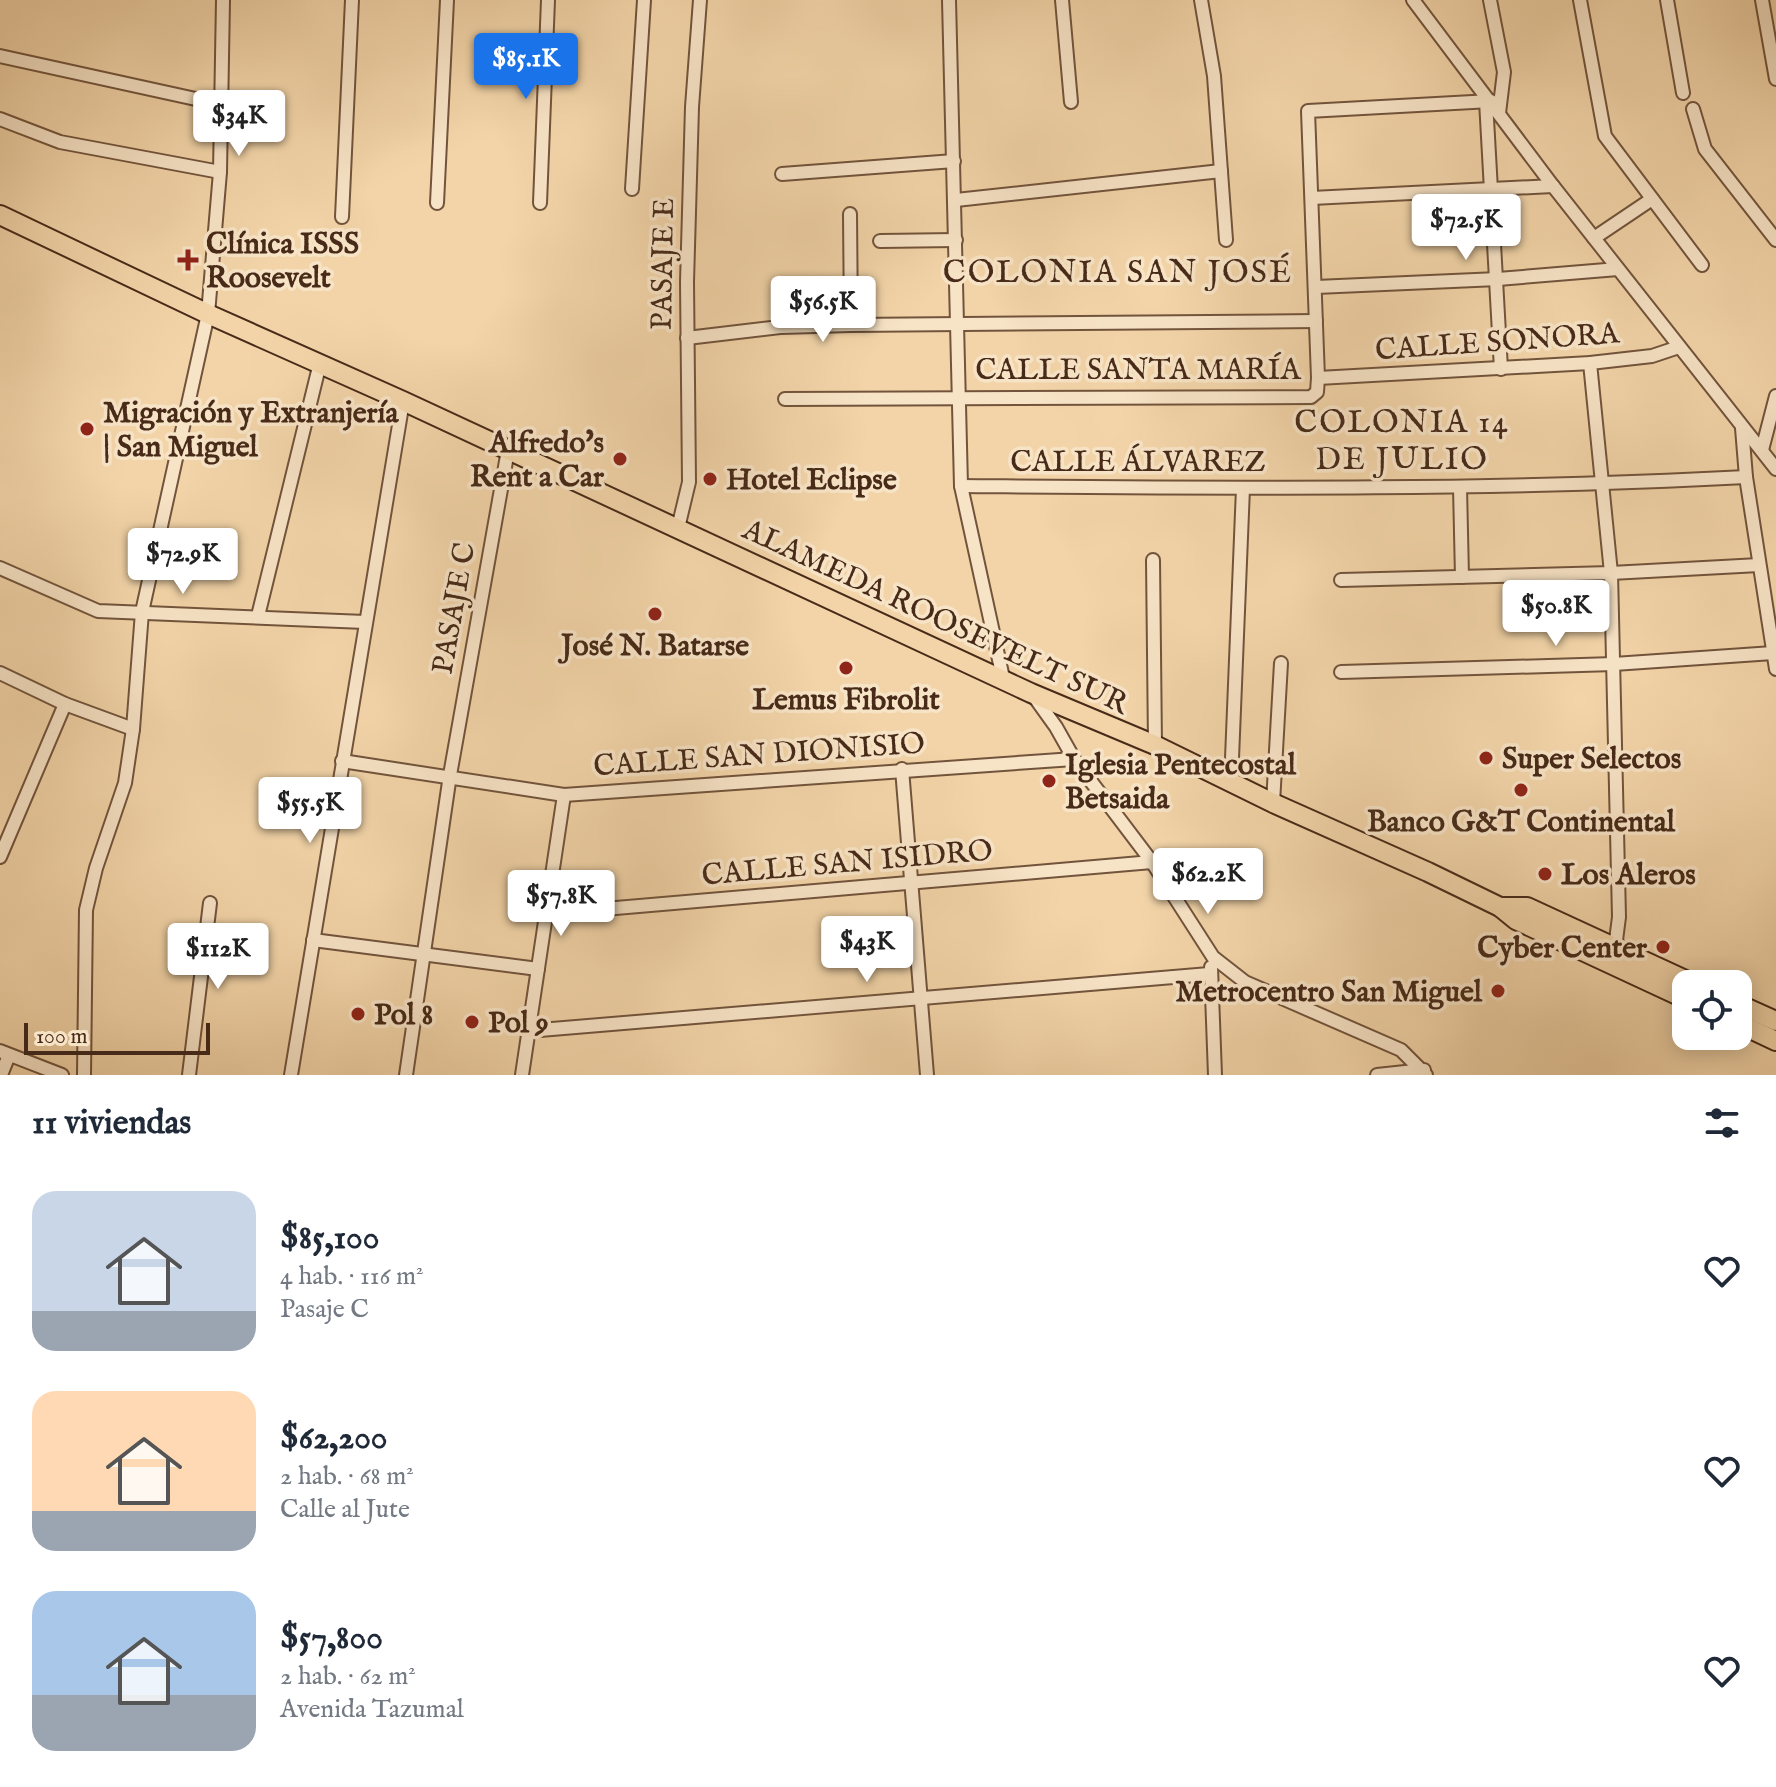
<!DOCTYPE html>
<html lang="es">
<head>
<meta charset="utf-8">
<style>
	body { margin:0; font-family:"IM FELL English",serif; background:#f2f2f3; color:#1f2937; height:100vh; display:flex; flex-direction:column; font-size:30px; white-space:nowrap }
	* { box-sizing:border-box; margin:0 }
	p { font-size:26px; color:#747a83 }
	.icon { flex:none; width:44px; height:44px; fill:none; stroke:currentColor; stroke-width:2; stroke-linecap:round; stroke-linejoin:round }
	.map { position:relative; height:1075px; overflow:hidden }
	.panel { display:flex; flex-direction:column; background:#fff; flex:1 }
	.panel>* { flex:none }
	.fabs { position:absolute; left:1672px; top:970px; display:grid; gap:16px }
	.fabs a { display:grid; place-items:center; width:80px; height:80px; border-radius:16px; background:#fff; box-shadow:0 4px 20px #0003; font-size:40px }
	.scale { position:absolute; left:24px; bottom:20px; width:186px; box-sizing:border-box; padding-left:8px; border:4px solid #472a18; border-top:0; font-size:22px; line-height:28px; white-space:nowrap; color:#472a18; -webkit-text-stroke:6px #f7e3c6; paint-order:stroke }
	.price { position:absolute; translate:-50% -68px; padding:0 18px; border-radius:8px; background:#fff; color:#222; font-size:26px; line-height:52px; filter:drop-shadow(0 2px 4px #0008) }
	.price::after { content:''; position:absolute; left:50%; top:48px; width:24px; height:18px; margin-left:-12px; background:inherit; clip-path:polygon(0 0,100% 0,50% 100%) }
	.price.selected { background:#1a73e8; color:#fff }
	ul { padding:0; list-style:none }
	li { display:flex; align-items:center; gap:24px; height:200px; padding:0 32px }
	li span { display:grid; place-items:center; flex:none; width:224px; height:160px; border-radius:24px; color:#555 }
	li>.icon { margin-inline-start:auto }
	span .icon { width:96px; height:96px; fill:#fffc; stroke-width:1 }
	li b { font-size:34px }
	h2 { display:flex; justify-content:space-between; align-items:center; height:96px; padding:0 32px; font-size:34px }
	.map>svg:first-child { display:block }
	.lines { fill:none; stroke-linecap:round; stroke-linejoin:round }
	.minor-casing { stroke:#72543c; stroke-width:16 }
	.highway-casing { stroke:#472a18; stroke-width:22 }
	.minor { stroke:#f7e3c6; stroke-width:12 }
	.highway { stroke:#f2d4a8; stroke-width:18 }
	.poi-dot { fill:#8f2418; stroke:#f7e3c6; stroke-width:3 }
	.labels { text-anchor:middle; stroke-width:7; stroke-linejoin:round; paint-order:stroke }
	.poi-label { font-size:30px; font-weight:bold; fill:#472a18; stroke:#f7e3c6; text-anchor:start }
	.street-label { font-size:30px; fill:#472a18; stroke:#f7e3c6 }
	.neighbourhood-label { font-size:32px; letter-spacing:2px; fill:#472a18; stroke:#f7e3c6 }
</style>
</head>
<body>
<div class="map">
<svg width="1776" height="1075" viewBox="0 0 1776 1075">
	<rect width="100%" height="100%" fill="#f2d4a8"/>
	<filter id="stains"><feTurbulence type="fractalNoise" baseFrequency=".0025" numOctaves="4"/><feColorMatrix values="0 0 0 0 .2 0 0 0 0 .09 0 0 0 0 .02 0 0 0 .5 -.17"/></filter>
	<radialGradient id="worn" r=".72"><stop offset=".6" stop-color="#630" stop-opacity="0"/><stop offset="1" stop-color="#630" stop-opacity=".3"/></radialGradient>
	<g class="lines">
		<g class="minor-casing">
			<g id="minor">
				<path d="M 949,0 L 961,486 L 1003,678"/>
				<path d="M 1062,0 L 1071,102"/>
				<path d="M 1201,0 L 1214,76 L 1226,240"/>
				<path d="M 1413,0 L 1553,186 L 1776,469"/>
				<path d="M 1490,0 L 1504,72 L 1499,113"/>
				<path d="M 1580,0 L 1605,136 L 1702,265"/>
				<path d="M 1667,0 L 1683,93"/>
				<path d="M 1762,0 L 1776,79"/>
				<path d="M 0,56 L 223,105"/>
				<path d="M 1486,101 L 1501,369"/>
				<path d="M 1693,109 L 1705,149 L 1776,240"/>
				<path d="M 0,119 L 60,142 L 220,172"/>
				<path d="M 782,174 L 954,161"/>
				<path d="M 632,189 L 644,0"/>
				<path d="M 1312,198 L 1553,186"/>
				<path d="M 956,200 L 1221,171"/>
				<path d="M 437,203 L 447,0"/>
				<path d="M 540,203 L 548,0"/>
				<path d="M 850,214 L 851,325"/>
				<path d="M 342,217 L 352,0"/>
				<path d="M 1594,238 L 1652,199"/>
				<path d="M 880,241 L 956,240"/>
				<path d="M 1316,287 L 1498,279 L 1618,269"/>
				<path d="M 687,338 L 780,327 L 851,325 L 1316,321"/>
				<path d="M 1590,363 L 1611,573 L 1619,917 L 1615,948"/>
				<path d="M 1318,378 L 1590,363 L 1652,356 L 1679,347"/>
				<path d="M 785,399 L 1311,397 L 1317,392 L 1318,378 L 1308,111 L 1491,101"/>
				<path d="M 1742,428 L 1746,477 L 1776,669"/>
				<path d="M 1762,450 L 1776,396"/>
				<path d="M 961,486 C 1223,488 1484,491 1746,477"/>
				<path d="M 1460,487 L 1462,577"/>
				<path d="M 678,528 L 689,482 L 687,282 L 692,107 L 700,0"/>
				<path d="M 1153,560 L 1155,745"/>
				<path d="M 0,568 L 98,611 L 365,622"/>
				<path d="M 1341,580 L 1611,573 L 1759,565"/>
				<path d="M 258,616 L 320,363"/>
				<path d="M 1341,672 L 1614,664 L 1773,653"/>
				<path d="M 0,673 L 65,704 L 133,729"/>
				<path d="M 1033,695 L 1056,727 L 1074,759 L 1152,862 L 1213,957 L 1245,982 L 1401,1050 L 1426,1075"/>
				<path d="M 342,761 L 564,795 L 1074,759"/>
				<path d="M 902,769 L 927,1075"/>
				<path d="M 1231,783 L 1243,488"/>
				<path d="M 1273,803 L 1281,663"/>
				<path d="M 0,857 L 65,704"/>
				<path d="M 546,914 L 1152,862"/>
				<path d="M 313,940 L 538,969"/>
				<path d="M 1211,967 L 1215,1075"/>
				<path d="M 528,1031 L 1209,974"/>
				<path d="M 0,1051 L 62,1075"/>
				<path d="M 1,1075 L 9,1055"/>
				<path d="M 84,1075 L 86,910 L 96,868 L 125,783 L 133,729 L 142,612 L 208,314 L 220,172 L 223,0"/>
				<path d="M 189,1075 L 210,903"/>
				<path d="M 291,1075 L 403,401"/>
				<path d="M 406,1075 L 450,775 L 508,450"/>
				<path d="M 522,1075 L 564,795"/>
				<path d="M 1377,1075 L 1424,1070"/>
			</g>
		</g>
		<g class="highway-casing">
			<g id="highway">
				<path d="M 0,215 L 208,314 L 403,401 L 1031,693 L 1155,745 L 1273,803 L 1428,872 L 1500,907 L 1516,920 L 1686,999"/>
				<path d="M 1500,907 L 1527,907 L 1694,984"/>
				<path d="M 1738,1004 L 1776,1021"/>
				<path d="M 1738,1023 L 1776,1041"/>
			</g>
		</g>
		<use href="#minor" class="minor"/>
		<use href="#highway" class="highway"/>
	</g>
	<g class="poi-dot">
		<path d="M184 248h8v8h8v8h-8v8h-8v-8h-8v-8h8z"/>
		<circle cx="87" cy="429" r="8"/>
		<circle cx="620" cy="459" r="8"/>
		<circle cx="710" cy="479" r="8"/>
		<circle cx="655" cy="614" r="8"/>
		<circle cx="846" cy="668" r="8"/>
		<circle cx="1486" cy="758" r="8"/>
		<circle cx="1049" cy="781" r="8"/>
		<circle cx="1521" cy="790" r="8"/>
		<circle cx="1545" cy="874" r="8"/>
		<circle cx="1663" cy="947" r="8"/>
		<circle cx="1498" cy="991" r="8"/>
		<circle cx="358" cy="1014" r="8"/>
		<circle cx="472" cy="1022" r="8"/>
	</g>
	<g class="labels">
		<g class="poi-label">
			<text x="206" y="253">Clínica ISSS<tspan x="206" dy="34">Roosevelt</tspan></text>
			<text x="103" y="422">Migración y Extranjería<tspan x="103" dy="34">| San Miguel</tspan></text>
			<text x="604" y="452" text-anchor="end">Alfredo's<tspan x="604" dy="34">Rent a Car</tspan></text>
			<text x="726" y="489">Hotel Eclipse</text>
			<text x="655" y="655" text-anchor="middle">José N. Batarse</text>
			<text x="846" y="709" text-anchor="middle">Lemus Fibrolit</text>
			<text x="1502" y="768">Super Selectos</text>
			<text x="1065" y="774">Iglesia Pentecostal<tspan x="1065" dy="34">Betsaida</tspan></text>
			<text x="1521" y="831" text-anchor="middle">Banco G&amp;T Continental</text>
			<text x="1561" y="884">Los Aleros</text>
			<text x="1647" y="957" text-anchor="end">Cyber Center</text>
			<text x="1482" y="1001" text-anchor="end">Metrocentro San Miguel</text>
			<text x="374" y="1024">Pol 8</text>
			<text x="488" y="1032">Pol 9</text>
		</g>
		<g class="street-label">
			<text transform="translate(662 264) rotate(-89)" y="10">PASAJE E</text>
			<text transform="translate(1497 341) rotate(-4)" y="10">CALLE SONORA</text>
			<text x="1138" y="379">CALLE SANTA MARÍA</text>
			<text x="1138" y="471">CALLE ÁLVAREZ</text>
			<text transform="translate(453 608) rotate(-80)" y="10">PASAJE C</text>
			<text transform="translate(936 616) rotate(25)" y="10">ALAMEDA ROOSEVELT SUR</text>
			<text transform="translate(759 754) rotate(-4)" y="10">CALLE SAN DIONISIO</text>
			<text transform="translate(847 862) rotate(-5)" y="10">CALLE SAN ISIDRO</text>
		</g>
		<g class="neighbourhood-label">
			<text x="1118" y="282">COLONIA SAN JOSÉ</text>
			<text x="1402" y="432">COLONIA 14<tspan x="1402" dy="37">DE JULIO</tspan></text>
		</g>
	</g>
	<rect width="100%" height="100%" filter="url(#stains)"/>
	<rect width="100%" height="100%" fill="url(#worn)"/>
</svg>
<div class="fabs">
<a><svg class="icon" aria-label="locate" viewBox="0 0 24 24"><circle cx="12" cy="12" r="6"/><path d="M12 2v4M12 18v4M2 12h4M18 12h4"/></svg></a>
</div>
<div class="scale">100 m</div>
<b class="price selected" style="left:526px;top:101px">$85.1K</b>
<b class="price" style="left:239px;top:158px">$34K</b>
<b class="price" style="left:1466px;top:262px">$72.5K</b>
<b class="price" style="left:823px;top:344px">$56.5K</b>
<b class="price" style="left:183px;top:596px">$72.9K</b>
<b class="price" style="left:1556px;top:648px">$50.8K</b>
<b class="price" style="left:310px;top:845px">$55.5K</b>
<b class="price" style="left:1208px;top:916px">$62.2K</b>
<b class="price" style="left:561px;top:938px">$57.8K</b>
<b class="price" style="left:867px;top:984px">$43K</b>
<b class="price" style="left:218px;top:991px">$112K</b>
</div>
<section class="panel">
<h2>11 viviendas<svg class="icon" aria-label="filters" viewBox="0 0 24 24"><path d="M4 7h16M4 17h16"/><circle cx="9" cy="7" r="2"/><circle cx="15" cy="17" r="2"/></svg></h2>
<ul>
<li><span style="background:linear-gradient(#c9d6e8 75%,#9aa5b1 0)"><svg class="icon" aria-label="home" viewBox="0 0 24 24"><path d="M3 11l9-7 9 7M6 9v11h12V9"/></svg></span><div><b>$85,100</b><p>4 hab. · 116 m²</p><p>Pasaje C</p></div><svg class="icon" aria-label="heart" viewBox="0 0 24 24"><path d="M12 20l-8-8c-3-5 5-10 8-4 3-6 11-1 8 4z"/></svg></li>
<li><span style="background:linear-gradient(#ffd9b3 75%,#9aa5b1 0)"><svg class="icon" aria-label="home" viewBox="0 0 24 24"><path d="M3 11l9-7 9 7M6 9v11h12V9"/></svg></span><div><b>$62,200</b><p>2 hab. · 68 m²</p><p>Calle al Jute</p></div><svg class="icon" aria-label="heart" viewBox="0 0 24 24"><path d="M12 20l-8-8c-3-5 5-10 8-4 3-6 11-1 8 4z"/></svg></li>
<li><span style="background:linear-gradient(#a9c7e8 65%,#9aa5b1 0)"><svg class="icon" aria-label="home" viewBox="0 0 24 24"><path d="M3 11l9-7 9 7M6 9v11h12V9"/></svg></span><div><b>$57,800</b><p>2 hab. · 62 m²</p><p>Avenida Tazumal</p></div><svg class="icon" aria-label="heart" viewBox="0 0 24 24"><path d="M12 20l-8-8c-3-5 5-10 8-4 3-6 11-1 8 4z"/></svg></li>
</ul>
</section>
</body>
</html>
